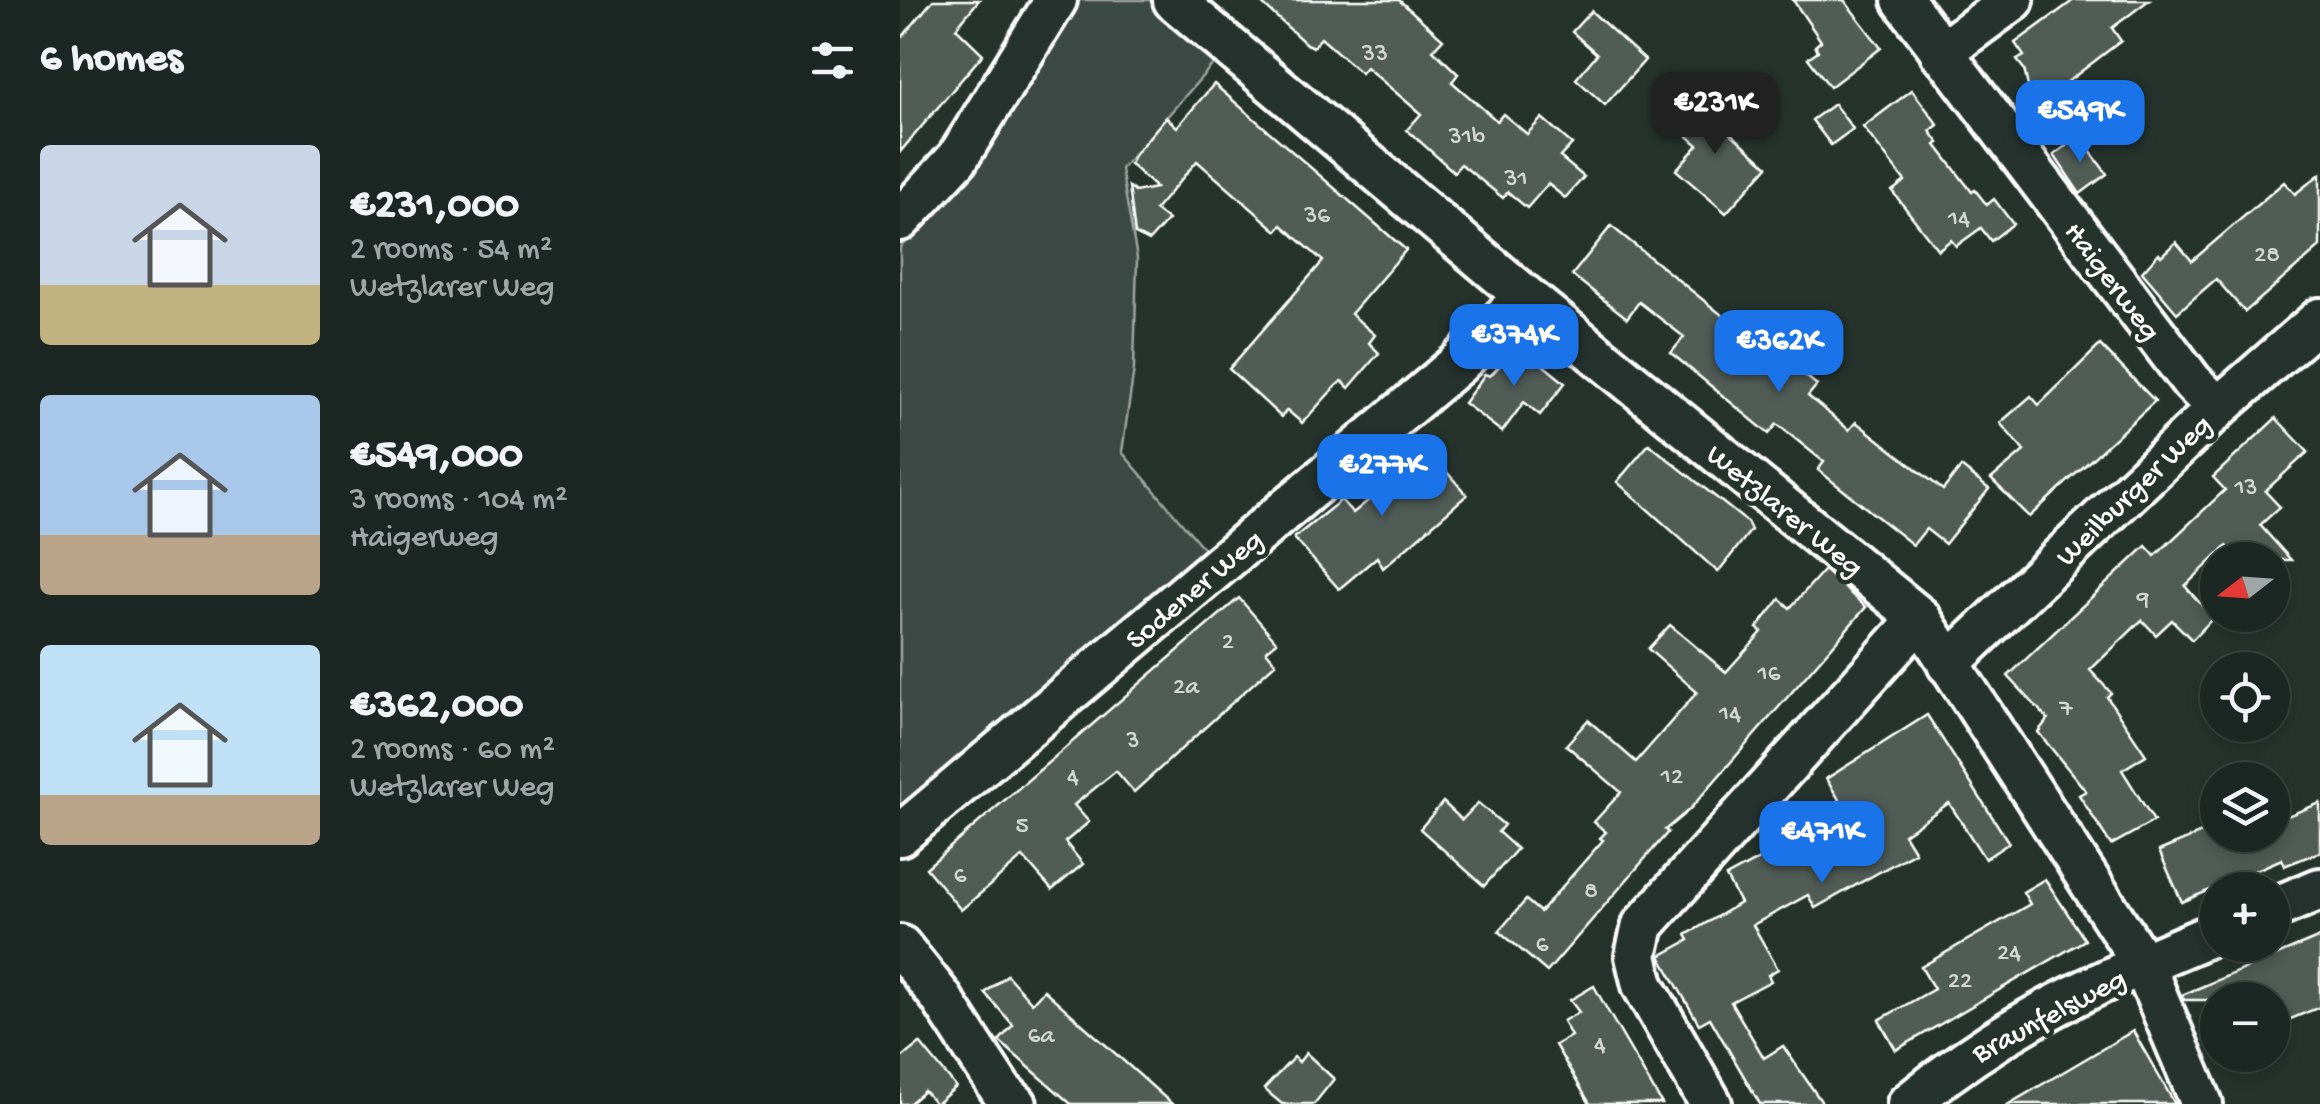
<!DOCTYPE html>
<html lang="en">
<head>
<meta charset="utf-8">
<style>
	body { margin:0; font-family:"Gochi Hand",sans-serif; background:#252e2a; color:#f1f3f6; height:100vh; display:flex; flex-direction:column; font-size:38px; white-space:nowrap }
	* { box-sizing:border-box; margin:0 }
	p { font-size:32px; color:#a0a5a5 }
	.icon { flex:none; width:55px; height:55px; fill:none; stroke:currentColor; stroke-width:2; stroke-linecap:round; stroke-linejoin:round }
	.map { position:relative; flex:1; overflow:hidden }
	.side { display:flex; flex-direction:column; background:#1c2622; width:900px }
	.side>* { flex:none }
	.needle { width:65px; rotate:253deg }
	.controls { position:absolute; left:1300px; top:542px; display:grid; gap:20px }
	.controls a { display:grid; place-items:center; width:90px; height:90px; border-radius:50%; background:#1c2622; box-shadow:0 5px 15px #0003,0 0 0 2px #3a4340; font-size:50px }
	.price { position:absolute; translate:-50% -85px; padding:0 22px; border-radius:20px; background:#1a73e8; color:#fff; font-size:32px; line-height:65px; filter:drop-shadow(0 2px 5px #0008) }
	.price::after { content:''; position:absolute; left:50%; top:60px; width:30px; height:22px; margin-left:-15px; background:inherit; clip-path:polygon(0 0,100% 0,50% 100%) }
	.price.selected { background:#222; color:#fff }
	ul { padding:0; list-style:none }
	li { display:flex; align-items:center; gap:30px; height:250px; padding:0 40px }
	li span { display:grid; place-items:center; flex:none; width:280px; height:200px; border-radius:10px; color:#555 }
	li>.icon { margin-inline-start:auto }
	span .icon { width:120px; height:120px; fill:#fffc; stroke-width:1 }
	li b { font-size:42px }
	h2 { display:flex; justify-content:space-between; align-items:center; height:120px; padding:0 40px; font-size:42px }
	main { display:flex; flex:1; min-height:0 }
	.map>svg:first-child { display:block }
	.green { fill:#3e4944; stroke:#9ea4a2; stroke-width:2.5 }
	.building { fill:#515c57; stroke:#fff; stroke-width:2.5 }
	.lines { fill:none; stroke-linecap:round; stroke-linejoin:round }
	.minor-casing { stroke:#fff; stroke-width:48 }
	.minor { stroke:#26332d; stroke-width:40 }
	.labels { text-anchor:middle; stroke-width:9; stroke-linejoin:round; paint-order:stroke }
	.number-label { font-size:25px; fill:#d4d6d5 }
	.street-label { font-size:30px; fill:#fff; stroke:#26332d }
</style>
</head>
<body>
<main>
<section class="side">
<h2>6 homes<svg class="icon" aria-label="filters" viewBox="0 0 24 24"><path d="M4 7h16M4 17h16"/><circle cx="9" cy="7" r="2"/><circle cx="15" cy="17" r="2"/></svg></h2>
<ul>
<li><span style="background:linear-gradient(#c9d6e8 70%,#c2b280 0)"><svg class="icon" aria-label="home" viewBox="0 0 24 24"><path d="M3 11l9-7 9 7M6 9v11h12V9"/></svg></span><div><b>€231,000</b><p>2 rooms · 54 m²</p><p>Wetzlarer Weg</p></div></li>
<li><span style="background:linear-gradient(#a9c7e8 70%,#b9a48a 0)"><svg class="icon" aria-label="home" viewBox="0 0 24 24"><path d="M3 11l9-7 9 7M6 9v11h12V9"/></svg></span><div><b>€549,000</b><p>3 rooms · 104 m²</p><p>Haigerweg</p></div></li>
<li><span style="background:linear-gradient(#bfe0f5 75%,#b9a48a 0)"><svg class="icon" aria-label="home" viewBox="0 0 24 24"><path d="M3 11l9-7 9 7M6 9v11h12V9"/></svg></span><div><b>€362,000</b><p>2 rooms · 60 m²</p><p>Wetzlarer Weg</p></div></li>
</ul>
</section>
<div class="map">
<svg width="1420" height="1104" viewBox="0 0 1420 1104">
	<rect width="100%" height="100%" fill="#26332d"/>
	<filter id="ink" filterUnits="userSpaceOnUse"><feTurbulence type="fractalNoise" baseFrequency=".01" numOctaves="2"/><feDisplacementMap in="SourceGraphic" scale="20" xChannelSelector="R" yChannelSelector="G"/><feConvolveMatrix kernelMatrix="1 2 1 2 8 2 1 2 1" color-interpolation-filters="sRGB"/></filter>
	<g filter="url(#ink)">
		<path class="green" d="M 174,0 L 259,0 L 321,55 L 221,169 L 237,258 L 234,369 L 222,452 L 311,557 L 0,819 L 0,247 L 72,161 Z"/>
		<g class="building">
			<path d="M 33,0 L 79,0 L 56,28 L 83,54 L 0,152 L 0,40 Z"/>
			<path d="M 358,0 L 499,0 L 543,39 L 533,50 L 558,74 L 552,82 L 597,121 L 603,114 L 627,134 L 642,118 L 672,144 L 660,157 L 684,177 L 665,198 L 648,184 L 627,208 L 608,192 L 603,198 L 561,164 L 554,172 L 507,130 L 521,114 L 466,67 L 461,73 L 421,38 L 413,47 L 406,44 Z"/>
			<path d="M 893,0 L 944,0 L 981,48 L 930,87 L 908,58 L 918,51 L 915,46 L 921,41 Z"/>
			<path d="M 1174,0 L 1249,0 L 1212,28 L 1221,41 L 1133,108 L 1124,69 L 1117,60 L 1124,56 L 1115,43 Z"/>
			<path d="M 691,11 L 745,60 L 705,105 L 676,79 L 697,54 L 672,32 Z"/>
			<path d="M 314,84 L 506,250 L 451,314 L 475,335 L 469,343 L 479,353 L 449,388 L 442,381 L 436,386 L 402,423 L 387,410 L 381,417 L 329,369 L 423,261 L 382,225 L 377,231 L 297,161 L 255,210 L 268,220 L 249,241 L 235,234 L 229,187 L 235,192 L 256,188 L 230,164 L 235,154 L 266,117 L 277,127 Z"/>
			<path d="M 1012,90 L 1038,125 L 1030,131 L 1039,143 L 1036,145 L 1072,192 L 1075,190 L 1087,205 L 1094,199 L 1113,224 L 1091,241 L 1081,228 L 1056,246 L 1051,240 L 1038,250 L 992,191 L 1005,181 L 963,127 Z"/>
			<path d="M 788,96 L 868,166 L 826,213 L 776,170 L 798,145 L 768,119 Z"/>
			<path d="M 934,104 L 953,129 L 931,145 L 912,120 Z"/>
			<path d="M 1179,136 L 1207,174 L 1180,194 L 1154,155 Z"/>
			<path d="M 1420,174 L 1420,247 L 1345,312 L 1316,279 L 1277,313 L 1242,272 L 1259,253 L 1261,256 L 1276,242 L 1292,261 L 1384,182 L 1395,194 Z"/>
			<path d="M 711,226 L 858,344 L 861,340 L 917,385 L 908,396 L 949,430 L 956,422 L 1043,490 L 1061,467 L 1089,489 L 1045,544 L 1026,529 L 1013,545 L 918,470 L 924,462 L 877,424 L 869,434 L 771,353 L 784,337 L 739,302 L 727,318 L 672,275 Z"/>
			<path d="M 619,345 L 665,383 L 640,415 L 624,402 L 602,432 L 564,403 L 585,374 L 590,376 Z"/>
			<path d="M 1200,345 L 1255,401 L 1129,517 L 1091,479 L 1124,451 L 1100,423 L 1131,396 L 1139,405 Z"/>
			<path d="M 1376,418 L 1408,452 L 1365,491 L 1380,507 L 1360,525 L 1391,560 L 1340,560 L 1327,546 L 1285,586 L 1313,618 L 1292,640 L 1272,620 L 1256,635 L 1242,620 L 1190,670 L 1211,693 L 1207,697 L 1246,755 L 1222,770 L 1254,821 L 1211,845 L 1179,795 L 1186,791 L 1138,732 L 1148,719 L 1108,676 L 1246,546 L 1255,556 L 1325,490 L 1313,477 Z"/>
			<path d="M 521,443 L 567,495 L 483,568 L 477,557 L 439,589 L 394,538 L 441,500 L 453,513 L 498,476 L 492,468 Z"/>
			<path d="M 749,444 L 847,522 L 851,530 L 818,572 L 717,482 Z"/>
			<path d="M 924,570 L 966,607 L 790,809 L 765,830 L 768,832 L 647,972 L 599,931 L 626,900 L 640,912 L 703,840 L 700,838 L 706,832 L 694,822 L 721,792 L 666,745 L 688,720 L 736,762 L 797,692 L 748,649 L 770,625 L 826,672 L 862,632 L 857,628 L 880,599 L 890,608 Z"/>
			<path d="M 339,598 L 377,642 L 366,651 L 376,663 L 234,792 L 216,771 L 174,805 L 189,822 L 165,842 L 183,864 L 152,890 L 123,857 L 61,910 L 26,868 Z"/>
			<path d="M 1027,715 L 1109,843 L 1085,859 L 1049,803 L 1004,834 L 1015,852 L 915,908 L 908,895 L 853,925 L 878,969 L 868,975 L 871,981 L 831,1002 L 864,1058 L 883,1046 L 923,1104 L 860,1104 L 810,1018 L 799,1024 L 760,956 L 789,940 L 786,935 L 840,903 L 826,877 L 920,826 L 916,820 L 942,804 L 926,779 Z"/>
			<path d="M 543,802 L 562,820 L 578,803 L 604,825 L 598,832 L 617,849 L 584,886 L 520,829 Z"/>
			<path d="M 1420,803 L 1420,852 L 1384,866 L 1382,859 L 1282,902 L 1259,851 L 1318,826 L 1318,835 L 1372,835 L 1372,822 Z"/>
			<path d="M 1145,879 L 1185,940 L 996,1050 L 979,1020 L 1034,989 L 1021,967 L 1130,904 L 1123,892 Z"/>
			<path d="M 1420,937 L 1420,1007 L 1376,1025 L 1372,1000 L 1284,1000 L 1282,995 Z"/>
			<path d="M 107,975 L 132,1003 L 144,990 L 272,1104 L 171,1104 L 99,1041 L 113,1025 L 85,993 Z"/>
			<path d="M 694,986 L 709,1013 L 762,1104 L 690,1104 L 655,1045 L 671,1036 L 663,1021 L 679,1012 L 670,1000 Z"/>
			<path d="M 1233,1031 L 1275,1104 L 1109,1104 L 1209,1045 Z"/>
			<path d="M 20,1043 L 56,1087 L 36,1104 L 24,1091 L 9,1104 L 0,1104 L 0,1059 Z"/>
			<path d="M 406,1053 L 434,1079 L 414,1104 L 382,1104 L 364,1089 L 394,1057 L 399,1062 Z"/>
		</g>
		<g class="lines">
			<g class="minor-casing">
				<g id="minor">
					<path d="M 274,0 L 625,296 L 1020,618 L 1243,964 L 1302,1104"/>
					<path d="M 1003,0 L 1292,382 L 1318,408"/>
					<path d="M 1041,53 L 1113,0"/>
					<path d="M 0,220 L 57,159 L 156,0"/>
					<path d="M 1048,664 L 1318,408 L 1420,319"/>
					<path d="M 0,835 L 558,364 L 625,296"/>
					<path d="M 1372,909 L 1420,889"/>
					<path d="M 0,946 L 40,996 L 101,1090 L 116,1104"/>
					<path d="M 811,1104 L 743,985 L 736,956 L 743,925 L 1020,618"/>
					<path d="M 1008,1104 C 1110,1020 1198,982 1318,932"/>
				</g>
			</g>
			<use href="#minor" class="minor"/>
		</g>
	</g>
	<g class="labels">
		<g class="number-label">
			<text x="475" y="60">33</text>
			<text x="567" y="143">31b</text>
			<text x="616" y="185">31</text>
			<text x="417" y="222">36</text>
			<text x="1059" y="225">14</text>
			<text x="1367" y="261">28</text>
			<text x="1346" y="494">13</text>
			<text x="1243" y="605">9</text>
			<text x="328" y="648">2</text>
			<text x="869" y="680">16</text>
			<text x="286" y="693">2a</text>
			<text x="1166" y="715">7</text>
			<text x="830" y="720">14</text>
			<text x="233" y="747">3</text>
			<text x="173" y="783">4</text>
			<text x="772" y="783">12</text>
			<text x="122" y="832">5</text>
			<text x="60" y="882">6</text>
			<text x="691" y="897">8</text>
			<text x="642" y="951">6</text>
			<text x="1109" y="959">24</text>
			<text x="1060" y="987">22</text>
			<text x="141" y="1042">6a</text>
			<text x="700" y="1051">4</text>
		</g>
		<g class="street-label">
			<text transform="translate(1214 280) rotate(53)" y="10">Haigerweg</text>
			<text transform="translate(1232 489) rotate(-44)" y="10">Weilburger Weg</text>
			<text transform="translate(886 509) rotate(39)" y="10">Wetzlarer Weg</text>
			<text transform="translate(293 588) rotate(-40)" y="10">Sodener Weg</text>
			<text transform="translate(1148 1014) rotate(-28)" y="10">Braunfelsweg</text>
		</g>
	</g>
</svg>
<div class="controls">
<a><svg class="needle" viewBox="-14 -14 28 28"><path d="M0-13l5 13h-10z" fill="#e53935"/><path d="M0 13l5-13h-10z" fill="#a0a5a5"/></svg></a>
<a><svg class="icon" aria-label="locate" viewBox="0 0 24 24"><circle cx="12" cy="12" r="6"/><path d="M12 2v4M12 18v4M2 12h4M18 12h4"/></svg></a>
<a><svg class="icon" aria-label="layers" viewBox="0 0 24 24"><path d="M12 4l9 5-9 5-9-5zM3 14l9 5 9-5"/></svg></a>
<a>+</a>
<a>−</a>
</div>
<b class="price selected" style="left:815px;top:157px">€231K</b>
<b class="price" style="left:1180px;top:165px">€549K</b>
<b class="price" style="left:614px;top:389px">€374K</b>
<b class="price" style="left:879px;top:395px">€362K</b>
<b class="price" style="left:482px;top:519px">€277K</b>
<b class="price" style="left:922px;top:886px">€471K</b>
</div>
</main>
</body>
</html>
